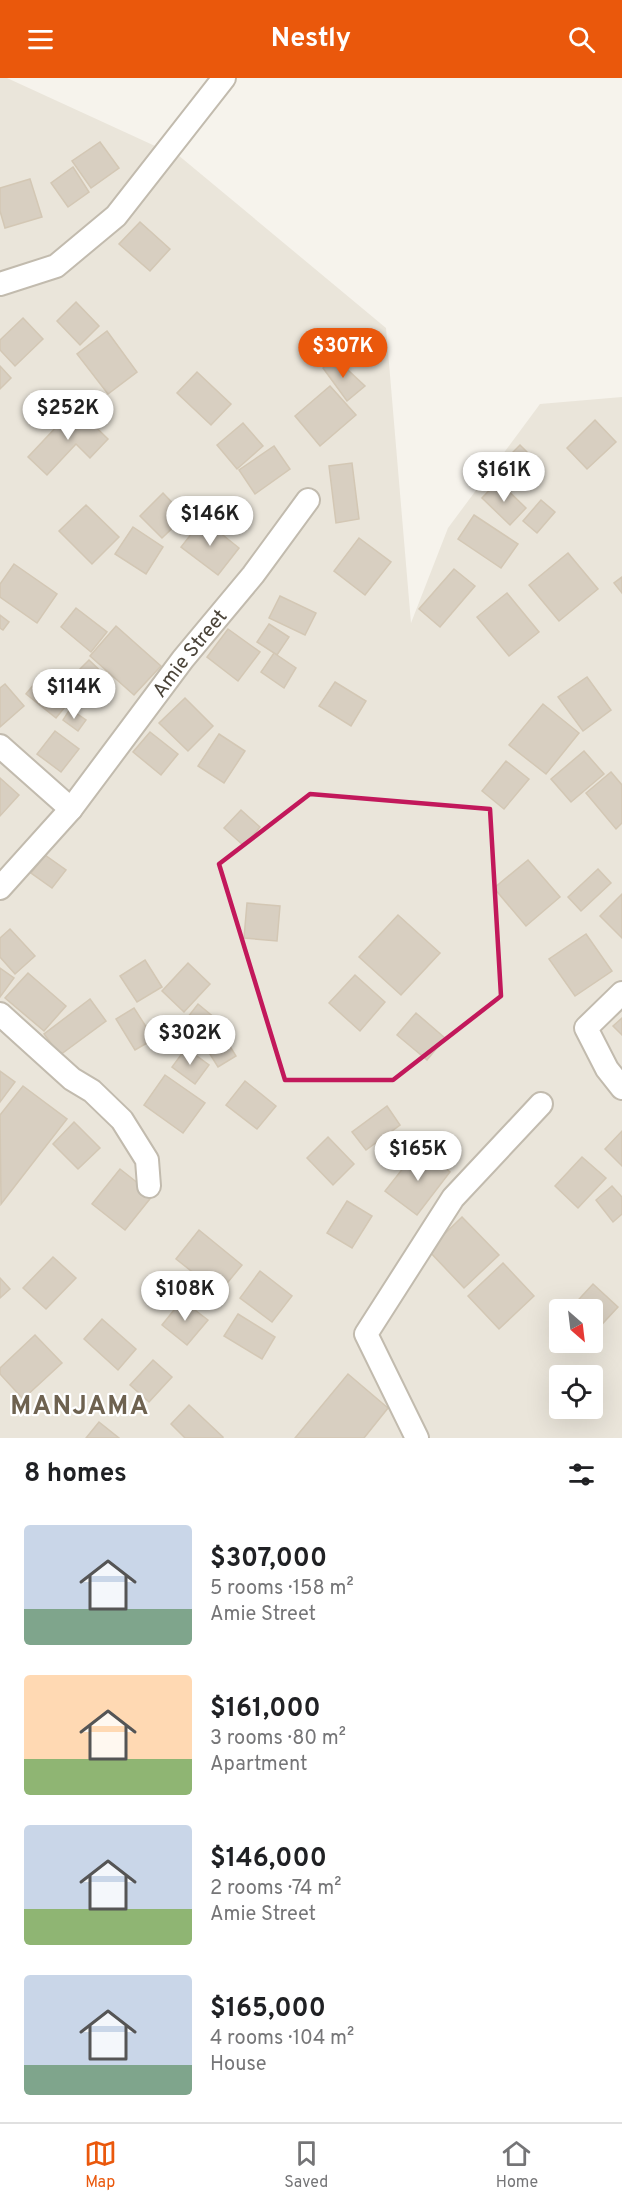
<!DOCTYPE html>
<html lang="en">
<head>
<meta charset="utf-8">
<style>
	body { margin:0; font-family:Overpass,sans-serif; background:#f6f6f6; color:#202124; height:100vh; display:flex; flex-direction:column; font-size:22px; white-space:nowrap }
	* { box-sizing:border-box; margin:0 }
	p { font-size:20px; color:#757577 }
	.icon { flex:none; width:33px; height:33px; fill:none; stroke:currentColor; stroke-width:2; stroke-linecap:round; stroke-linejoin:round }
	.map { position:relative; height:1360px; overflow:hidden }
	.panel { display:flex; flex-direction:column; background:#fff; flex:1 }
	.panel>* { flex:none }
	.needle { width:39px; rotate:152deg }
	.controls { position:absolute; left:549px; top:1221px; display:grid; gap:12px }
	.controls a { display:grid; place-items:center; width:54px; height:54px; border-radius:6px; background:#fff; box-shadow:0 6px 24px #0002; font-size:30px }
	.price { position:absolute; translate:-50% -51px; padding:0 14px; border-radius:21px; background:#fff; color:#222; font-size:20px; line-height:39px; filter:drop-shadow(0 2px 3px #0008) }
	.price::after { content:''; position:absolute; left:50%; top:36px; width:18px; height:14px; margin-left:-9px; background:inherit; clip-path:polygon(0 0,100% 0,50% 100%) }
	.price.current { background:#ea580c; color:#fff }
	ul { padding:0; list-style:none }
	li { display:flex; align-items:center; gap:18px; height:150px; padding:0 24px }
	li span { display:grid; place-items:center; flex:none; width:168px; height:120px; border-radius:6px; color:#555 }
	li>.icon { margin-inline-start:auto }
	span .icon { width:72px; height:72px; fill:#fffc; stroke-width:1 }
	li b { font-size:26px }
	h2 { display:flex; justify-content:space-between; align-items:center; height:72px; padding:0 24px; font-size:26px }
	header { display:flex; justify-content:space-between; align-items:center; height:78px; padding:0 24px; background:#ea580c; color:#fff; font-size:27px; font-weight:700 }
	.tab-bar { display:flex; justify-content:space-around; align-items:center; height:84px; border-top:2px solid #e0e0e0; background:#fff; font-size:16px; color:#757577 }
	.tab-bar a { display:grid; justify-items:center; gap:3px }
	.tab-bar .current { color:#ea580c }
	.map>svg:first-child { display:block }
	.residential { fill:#eae5da; fill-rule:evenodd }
	.building { fill:#d8cfc1; stroke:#d3c7b4; stroke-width:1.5 }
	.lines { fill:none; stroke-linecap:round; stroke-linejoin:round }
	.minor-casing { stroke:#c2bbae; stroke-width:26 }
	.minor { stroke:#fff; stroke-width:22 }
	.marked { fill:none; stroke:#c2185b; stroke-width:4.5; stroke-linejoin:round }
	.labels { text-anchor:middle; stroke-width:4.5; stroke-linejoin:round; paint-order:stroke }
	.street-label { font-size:20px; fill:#4b4439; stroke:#fff }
	.district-label { font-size:26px; font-weight:bold; letter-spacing:1.5px; fill:#6e6250; stroke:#fff }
</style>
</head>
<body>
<header><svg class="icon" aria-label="menu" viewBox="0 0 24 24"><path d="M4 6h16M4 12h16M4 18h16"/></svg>Nestly<svg class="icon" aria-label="search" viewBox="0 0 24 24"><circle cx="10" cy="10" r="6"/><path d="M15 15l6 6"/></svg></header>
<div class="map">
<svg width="622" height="1360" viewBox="0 0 622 1360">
	<rect width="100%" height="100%" fill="#f6f3ec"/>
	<path class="residential" d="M 0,0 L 7,0 L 166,73 L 172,72 L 386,250 L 411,545 L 448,450 L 540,326 L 622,319 L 622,1360 L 0,1360 ZM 560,1232 L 592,1232 L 592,1264 L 560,1264 ZM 560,1298 L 592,1298 L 592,1330 L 560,1330 Z"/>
	<g class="building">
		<path d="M 100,64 L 119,90 L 91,110 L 72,83 Z"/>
		<path d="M 73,89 L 89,114 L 68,129 L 51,105 Z"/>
		<path d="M 30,101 L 42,139 L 5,150 L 0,133 L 0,110 Z"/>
		<path d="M 140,144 L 170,171 L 150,193 L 119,166 Z"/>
		<path d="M 76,224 L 99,248 L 80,267 L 57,243 Z"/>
		<path d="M 23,240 L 43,261 L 15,288 L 0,272 L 0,262 Z"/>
		<path d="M 107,253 L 137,294 L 108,316 L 77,276 Z"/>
		<path d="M 334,279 L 365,308 L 347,323 L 323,290 Z"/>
		<path d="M 0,288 L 11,300 L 0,311 Z"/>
		<path d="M 197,294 L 231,326 L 211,347 L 177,315 Z"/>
		<path d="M 330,308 L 356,337 L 320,368 L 295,338 Z"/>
		<path d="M 75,329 L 108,361 L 90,380 L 76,366 L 47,397 L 28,379 Z"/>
		<path d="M 595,342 L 616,364 L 587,391 L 567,370 Z"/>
		<path d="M 243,345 L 263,368 L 237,391 L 217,367 Z"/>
		<path d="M 520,367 L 541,388 L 517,412 L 496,391 Z"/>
		<path d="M 274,368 L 290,391 L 255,416 L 239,392 Z"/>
		<path d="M 352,385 L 359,441 L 336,445 L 329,388 Z"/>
		<path d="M 498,403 L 526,430 L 510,447 L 482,420 Z"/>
		<path d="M 163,415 L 185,438 L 162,460 L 140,438 Z"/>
		<path d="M 541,422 L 555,434 L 537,455 L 523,443 Z"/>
		<path d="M 86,427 L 119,459 L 92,486 L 59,453 Z"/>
		<path d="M 474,437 L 518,466 L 501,490 L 458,461 Z"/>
		<path d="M 203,441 L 239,470 L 218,497 L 181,469 Z"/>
		<path d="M 133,449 L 163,469 L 146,496 L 115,476 Z"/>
		<path d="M 359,460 L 391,484 L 365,517 L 334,493 Z"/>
		<path d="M 568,475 L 598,511 L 559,543 L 529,507 Z"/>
		<path d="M 14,486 L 57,516 L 37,545 L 0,519 L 0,506 Z"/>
		<path d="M 454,491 L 475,508 L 440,549 L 419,531 Z"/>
		<path d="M 622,499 L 622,515 L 614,505 Z"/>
		<path d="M 507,515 L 539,554 L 509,578 L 477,539 Z"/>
		<path d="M 280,518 L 316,535 L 305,557 L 269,540 Z"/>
		<path d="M 76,530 L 107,554 L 91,574 L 61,549 Z"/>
		<path d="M 0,537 L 9,544 L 3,552 L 0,550 Z"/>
		<path d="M 269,546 L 289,559 L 277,577 L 257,564 Z"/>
		<path d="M 116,548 L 161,588 L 134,617 L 90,578 Z"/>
		<path d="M 228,551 L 260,574 L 238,603 L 207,579 Z"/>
		<path d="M 274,575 L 296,590 L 284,610 L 261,594 Z"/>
		<path d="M 89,582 L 111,603 L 96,619 L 73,598 Z"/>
		<path d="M 43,595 L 73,619 L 56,640 L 26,616 Z"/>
		<path d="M 587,599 L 611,632 L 583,653 L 558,619 Z"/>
		<path d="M 335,604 L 366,623 L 351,648 L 319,628 Z"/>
		<path d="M 5,606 L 24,628 L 0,649 L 0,610 Z"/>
		<path d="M 185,620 L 213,648 L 188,673 L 159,645 Z"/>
		<path d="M 543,626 L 579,655 L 546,696 L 509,667 Z"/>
		<path d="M 70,631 L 86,642 L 78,653 L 63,642 Z"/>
		<path d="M 55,653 L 79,671 L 61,694 L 37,676 Z"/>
		<path d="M 150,654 L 178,676 L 161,697 L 133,674 Z"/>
		<path d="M 219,656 L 245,673 L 224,705 L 198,688 Z"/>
		<path d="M 584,673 L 604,696 L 571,724 L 551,701 Z"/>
		<path d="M 506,683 L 529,701 L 504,731 L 482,713 Z"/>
		<path d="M 611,694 L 622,707 L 622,745 L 616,751 L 586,715 Z"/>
		<path d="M 0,700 L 19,717 L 0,738 Z"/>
		<path d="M 241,732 L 260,749 L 244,768 L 224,750 Z"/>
		<path d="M 45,777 L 66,792 L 52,810 L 31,795 Z"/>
		<path d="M 528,782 L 560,819 L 526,848 L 494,810 Z"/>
		<path d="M 598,791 L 611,805 L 581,833 L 568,819 Z"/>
		<path d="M 622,816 L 622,860 L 600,838 Z"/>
		<path d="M 247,825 L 280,828 L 277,863 L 244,860 Z"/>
		<path d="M 398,837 L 440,875 L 401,917 L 359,879 Z"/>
		<path d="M 10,851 L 35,878 L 15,896 L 0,879 L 0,860 Z"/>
		<path d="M 586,856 L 612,893 L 575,918 L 549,881 Z"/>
		<path d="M 145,882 L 162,909 L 137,924 L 120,898 Z"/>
		<path d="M 188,885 L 210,906 L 184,934 L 162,913 Z"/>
		<path d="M 0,890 L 14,900 L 0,919 Z"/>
		<path d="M 28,895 L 66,928 L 44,953 L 5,920 Z"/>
		<path d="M 355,897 L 385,924 L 360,953 L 329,925 Z"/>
		<path d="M 90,921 L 106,943 L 60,977 L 44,956 Z"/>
		<path d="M 198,926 L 215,940 L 193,967 L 177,953 Z"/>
		<path d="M 134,930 L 154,961 L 135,972 L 116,941 Z"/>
		<path d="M 416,935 L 445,960 L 427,982 L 397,957 Z"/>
		<path d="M 622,940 L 622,957 L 613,948 Z"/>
		<path d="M 226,962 L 236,978 L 218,989 L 208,973 Z"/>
		<path d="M 186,970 L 209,987 L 195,1006 L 172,989 Z"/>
		<path d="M 0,993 L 15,1004 L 0,1024 Z"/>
		<path d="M 165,997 L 205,1025 L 183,1055 L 144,1027 Z"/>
		<path d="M 245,1003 L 276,1028 L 257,1051 L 226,1027 Z"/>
		<path d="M 23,1008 L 67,1041 L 1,1126 L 0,1037 Z"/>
		<path d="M 387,1028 L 400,1047 L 366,1072 L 352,1054 Z"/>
		<path d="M 74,1044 L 100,1070 L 78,1091 L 53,1066 Z"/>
		<path d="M 622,1053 L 622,1088 L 605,1071 Z"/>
		<path d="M 328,1059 L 354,1086 L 333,1107 L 307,1080 Z"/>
		<path d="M 419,1070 L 450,1094 L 417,1137 L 385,1113 Z"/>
		<path d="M 582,1079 L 606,1100 L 578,1130 L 555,1108 Z"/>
		<path d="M 120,1091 L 153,1117 L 125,1152 L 92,1126 Z"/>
		<path d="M 612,1108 L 622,1119 L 622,1136 L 613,1144 L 596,1122 Z"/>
		<path d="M 347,1123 L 372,1138 L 352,1170 L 327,1155 Z"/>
		<path d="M 462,1139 L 499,1177 L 464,1210 L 428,1172 Z"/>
		<path d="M 199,1152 L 242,1187 L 219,1215 L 176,1181 Z"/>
		<path d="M 53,1179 L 76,1200 L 46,1231 L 23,1210 Z"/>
		<path d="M 503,1185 L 534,1218 L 499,1251 L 468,1218 Z"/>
		<path d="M 260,1193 L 292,1218 L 272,1244 L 240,1220 Z"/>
		<path d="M 159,1195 L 180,1215 L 167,1229 L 145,1209 Z"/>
		<path d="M 0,1200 L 10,1211 L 0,1220 Z"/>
		<path d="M 593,1206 L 618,1229 L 592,1257 L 592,1232 L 569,1232 Z"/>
		<path d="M 182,1222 L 208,1242 L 187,1267 L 162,1247 Z"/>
		<path d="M 238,1236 L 275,1259 L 262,1281 L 224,1258 Z"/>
		<path d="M 102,1241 L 136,1271 L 118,1292 L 84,1261 Z"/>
		<path d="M 35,1257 L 62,1285 L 23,1321 L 0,1296 L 0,1290 Z"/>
		<path d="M 153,1282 L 172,1299 L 149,1324 L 130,1307 Z"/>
		<path d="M 348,1296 L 388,1330 L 364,1360 L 295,1360 Z"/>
		<path d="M 189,1327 L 223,1359 L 223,1360 L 185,1360 L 171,1346 Z"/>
		<path d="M 99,1344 L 119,1360 L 86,1360 Z"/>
	</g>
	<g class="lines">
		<g class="minor-casing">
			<g id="minor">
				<path d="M 0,206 L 56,188 L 116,138 L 224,0"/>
				<path d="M 0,668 L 71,731"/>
				<path id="s1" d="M 0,810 L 71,731 L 183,581 L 253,497 L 308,422"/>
				<path d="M 622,915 L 586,950 L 607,991 L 622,1010"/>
				<path d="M 0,936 L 72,1001 L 92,1013 L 122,1042 L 147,1082 L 149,1108"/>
				<path d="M 417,1360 L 366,1256 L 453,1120 L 541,1026"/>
			</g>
		</g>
		<use href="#minor" class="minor"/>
	</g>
	<path class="marked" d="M 310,716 L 490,731 L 501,918 L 393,1002 L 285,1002 L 219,786 Z"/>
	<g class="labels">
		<g class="street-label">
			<text dy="7" stroke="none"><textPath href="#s1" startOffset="302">Amie Street</textPath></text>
		</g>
		<g class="district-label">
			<text x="80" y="1336">MANJAMA</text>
		</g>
	</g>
</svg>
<div class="controls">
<a><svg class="needle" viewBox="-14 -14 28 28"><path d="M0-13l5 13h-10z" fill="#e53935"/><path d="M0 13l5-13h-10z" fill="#757577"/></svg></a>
<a><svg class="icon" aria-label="locate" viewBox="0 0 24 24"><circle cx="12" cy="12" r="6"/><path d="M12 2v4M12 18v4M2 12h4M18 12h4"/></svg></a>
</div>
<b class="price current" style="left:343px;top:301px">$307K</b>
<b class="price" style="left:68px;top:363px">$252K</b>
<b class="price" style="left:504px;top:425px">$161K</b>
<b class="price" style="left:210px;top:469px">$146K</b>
<b class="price" style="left:74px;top:642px">$114K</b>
<b class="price" style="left:190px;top:988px">$302K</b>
<b class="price" style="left:418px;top:1104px">$165K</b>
<b class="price" style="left:185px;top:1244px">$108K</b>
</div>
<section class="panel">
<h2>8 homes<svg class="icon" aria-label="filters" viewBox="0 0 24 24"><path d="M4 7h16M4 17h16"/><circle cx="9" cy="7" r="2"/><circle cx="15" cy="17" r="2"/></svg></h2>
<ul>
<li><span style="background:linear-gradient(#c9d6e8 70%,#7fa58c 0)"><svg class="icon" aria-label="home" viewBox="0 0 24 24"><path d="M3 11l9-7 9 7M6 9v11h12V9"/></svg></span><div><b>$307,000</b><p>5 rooms · 158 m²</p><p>Amie Street</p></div></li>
<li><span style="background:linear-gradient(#ffd9b3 70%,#8fb573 0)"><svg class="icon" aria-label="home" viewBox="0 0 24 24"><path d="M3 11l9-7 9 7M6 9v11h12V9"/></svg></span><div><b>$161,000</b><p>3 rooms · 80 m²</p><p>Apartment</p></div></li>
<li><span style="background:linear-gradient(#c9d6e8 70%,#8fb573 0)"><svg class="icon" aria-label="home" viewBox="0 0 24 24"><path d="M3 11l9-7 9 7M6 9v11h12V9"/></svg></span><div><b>$146,000</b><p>2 rooms · 74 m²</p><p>Amie Street</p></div></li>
<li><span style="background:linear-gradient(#c9d6e8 75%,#7fa58c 0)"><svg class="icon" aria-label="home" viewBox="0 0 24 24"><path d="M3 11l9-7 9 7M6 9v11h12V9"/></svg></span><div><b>$165,000</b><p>4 rooms · 104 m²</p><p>House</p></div></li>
</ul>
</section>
<nav class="tab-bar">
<a class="current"><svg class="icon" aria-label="map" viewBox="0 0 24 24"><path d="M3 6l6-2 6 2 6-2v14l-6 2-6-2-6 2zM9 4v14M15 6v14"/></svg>Map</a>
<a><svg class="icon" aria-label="saved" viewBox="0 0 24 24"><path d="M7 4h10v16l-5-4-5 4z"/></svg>Saved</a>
<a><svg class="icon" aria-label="home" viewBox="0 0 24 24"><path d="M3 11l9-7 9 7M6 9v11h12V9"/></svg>Home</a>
</nav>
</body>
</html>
